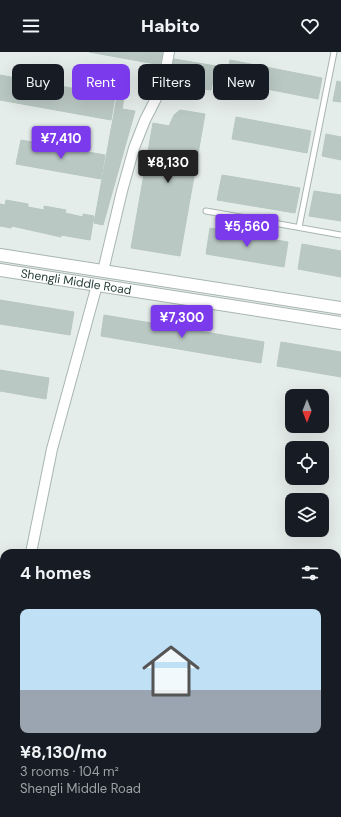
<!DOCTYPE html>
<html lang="en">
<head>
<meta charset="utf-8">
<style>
	body { margin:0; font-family:"DM Sans",sans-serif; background:#242831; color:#f1f3f6; height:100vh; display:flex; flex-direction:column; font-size:15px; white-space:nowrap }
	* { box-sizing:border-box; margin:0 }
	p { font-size:13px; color:#9ea1a6 }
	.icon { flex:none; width:22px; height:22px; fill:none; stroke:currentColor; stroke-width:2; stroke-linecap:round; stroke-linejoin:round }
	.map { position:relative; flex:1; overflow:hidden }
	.sheet { position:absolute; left:0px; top:497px; width:341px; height:268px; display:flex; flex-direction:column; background:#171b24; border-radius:12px 12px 0 0; box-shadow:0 4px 16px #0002 }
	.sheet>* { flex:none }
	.top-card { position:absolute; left:12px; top:12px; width:317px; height:36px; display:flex; gap:8px }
	.needle { width:26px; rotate:180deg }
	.controls { position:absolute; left:285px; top:337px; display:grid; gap:8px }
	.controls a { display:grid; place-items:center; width:44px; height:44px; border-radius:8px; background:#171b24; box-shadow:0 4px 16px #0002; font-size:20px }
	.price { position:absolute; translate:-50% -34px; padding:0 9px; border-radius:4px; background:#7c3aed; color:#fff; font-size:13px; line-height:26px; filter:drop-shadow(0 1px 2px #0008) }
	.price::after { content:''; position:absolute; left:50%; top:24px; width:12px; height:9px; margin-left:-6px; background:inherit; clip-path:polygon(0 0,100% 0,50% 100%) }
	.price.selected { background:#222; color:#fff }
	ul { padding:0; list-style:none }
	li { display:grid; align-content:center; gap:8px; height:212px; padding:0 20px }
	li+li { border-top:1px solid #363941 }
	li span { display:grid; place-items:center; height:124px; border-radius:8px; color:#555 }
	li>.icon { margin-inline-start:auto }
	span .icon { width:72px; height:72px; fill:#fffc; stroke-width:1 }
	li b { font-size:17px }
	h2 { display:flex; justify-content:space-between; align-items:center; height:48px; padding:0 20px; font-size:17px }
	.pill { padding:0 14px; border-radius:8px; background:#171b24; box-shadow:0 4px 16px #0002; font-size:14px; line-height:36px }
	.pill.selected { background:#7c3aed; color:#fff }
	header { display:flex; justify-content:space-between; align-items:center; height:52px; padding:0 20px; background:#171b24; font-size:18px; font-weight:800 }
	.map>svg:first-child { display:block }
	.building { fill:#bac8c3; stroke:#b7c7c1 }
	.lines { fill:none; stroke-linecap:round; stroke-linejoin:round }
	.service-casing { stroke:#a8b5b1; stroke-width:7 }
	.minor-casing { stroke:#a8b5b1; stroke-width:12 }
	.tertiary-casing { stroke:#a8b5b1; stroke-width:14 }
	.service { stroke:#fff; stroke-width:5 }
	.minor { stroke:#fff; stroke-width:10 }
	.tertiary { stroke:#fff; stroke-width:12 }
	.labels { text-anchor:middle; stroke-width:3; stroke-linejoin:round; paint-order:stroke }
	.street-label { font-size:12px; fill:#253e38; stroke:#f5faf8 }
</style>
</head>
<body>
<header><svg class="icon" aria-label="menu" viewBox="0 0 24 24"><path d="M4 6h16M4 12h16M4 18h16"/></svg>Habito<svg class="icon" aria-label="heart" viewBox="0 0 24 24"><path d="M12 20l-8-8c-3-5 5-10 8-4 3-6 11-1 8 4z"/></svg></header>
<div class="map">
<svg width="341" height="765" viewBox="0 0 341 765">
	<rect width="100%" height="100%" fill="#e5edea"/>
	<g class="building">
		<path d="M 89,0 L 164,0 L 161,13 Z"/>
		<path d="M 174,7 L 216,14 L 211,38 L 204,37 L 203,44 L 168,38 Z"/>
		<path d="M 230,8 L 322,26 L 318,47 L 226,29 Z"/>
		<path d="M 0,23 L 115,44 L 111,68 L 0,48 Z"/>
		<path d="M 337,29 L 341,30 L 341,50 L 333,49 Z"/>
		<path d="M 119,34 L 126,35 L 122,57 L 135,59 L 103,173 L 94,171 Z"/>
		<path d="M 180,58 L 205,62 L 180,204 L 131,196 L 153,71 L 169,74 L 174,63 Z"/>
		<path d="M 236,65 L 311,79 L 307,101 L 232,87 Z"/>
		<path d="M 326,82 L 341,85 L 341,108 L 322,104 Z"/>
		<path d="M 21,88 L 105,103 L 101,127 L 16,112 Z"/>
		<path d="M 222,123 L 300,136 L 295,161 L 217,148 Z"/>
		<path d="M 314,139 L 341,143 L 341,169 L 309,164 Z"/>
		<path d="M 6,148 L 28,152 L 28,155 L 44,158 L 44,154 L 66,158 L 65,161 L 83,165 L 83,162 L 94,164 L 90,188 L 61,183 L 61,185 L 12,174 L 11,176 L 0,174 L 0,152 L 5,153 Z"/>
		<path d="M 210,176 L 288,190 L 284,215 L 206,202 Z"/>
		<path d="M 302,192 L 341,199 L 341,225 L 298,217 Z"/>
		<path d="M 0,248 L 74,260 L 70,283 L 0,272 Z"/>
		<path d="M 104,263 L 264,290 L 261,311 L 101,284 Z"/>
		<path d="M 281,290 L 341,300 L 341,325 L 277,314 Z"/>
		<path d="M 0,318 L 49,326 L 46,347 L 0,339 Z"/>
		<path d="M 337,747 L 341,748 L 341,765 L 291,765 L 270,761 L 337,761 Z"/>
		<path d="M 248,761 L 259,761 L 258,765 L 247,765 Z"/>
	</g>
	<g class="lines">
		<g class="service-casing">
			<g id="service">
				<path d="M 206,159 L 341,183"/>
				<path d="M 299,175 L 334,0"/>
			</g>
		</g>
		<g class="minor-casing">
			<g id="minor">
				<path d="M 103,219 L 122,139 L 134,96 L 145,68 L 163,33 L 169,0"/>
				<path d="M 31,501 L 52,397 L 97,233"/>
			</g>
		</g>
		<g class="tertiary-casing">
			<g id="tertiary">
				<path d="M 0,203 L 341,256"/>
				<path id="s1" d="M 0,218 L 341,271"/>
			</g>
		</g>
		<use href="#service" class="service"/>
		<use href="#minor" class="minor"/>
		<use href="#tertiary" class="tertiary"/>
	</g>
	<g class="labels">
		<g class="street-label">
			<text dy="4" stroke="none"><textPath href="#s1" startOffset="77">Shengli Middle Road</textPath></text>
		</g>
	</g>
</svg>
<div class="controls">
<a><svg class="needle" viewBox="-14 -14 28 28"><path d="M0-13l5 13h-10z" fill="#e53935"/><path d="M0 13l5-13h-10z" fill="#9ea1a6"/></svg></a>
<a><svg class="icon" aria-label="locate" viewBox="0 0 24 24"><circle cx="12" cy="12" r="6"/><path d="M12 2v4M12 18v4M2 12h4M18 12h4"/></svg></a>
<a><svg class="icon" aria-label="layers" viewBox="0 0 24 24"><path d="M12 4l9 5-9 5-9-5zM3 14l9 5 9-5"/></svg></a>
</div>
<b class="price" style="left:61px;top:108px">¥7,410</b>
<b class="price selected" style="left:168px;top:132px">¥8,130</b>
<b class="price" style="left:247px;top:196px">¥5,560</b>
<b class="price" style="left:182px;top:287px">¥7,300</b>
<div class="top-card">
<a class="pill">Buy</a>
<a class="pill selected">Rent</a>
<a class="pill">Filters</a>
<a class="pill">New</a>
</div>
<section class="sheet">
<h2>4 homes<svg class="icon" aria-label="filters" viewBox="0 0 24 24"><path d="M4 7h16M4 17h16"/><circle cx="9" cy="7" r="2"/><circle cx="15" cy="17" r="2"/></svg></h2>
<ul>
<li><span style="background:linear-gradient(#bfe0f5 65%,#9aa5b1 0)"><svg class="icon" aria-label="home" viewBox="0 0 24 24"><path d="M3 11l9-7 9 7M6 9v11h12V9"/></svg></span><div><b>¥8,130/mo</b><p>3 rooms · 104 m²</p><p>Shengli Middle Road</p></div></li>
</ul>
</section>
</div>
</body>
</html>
